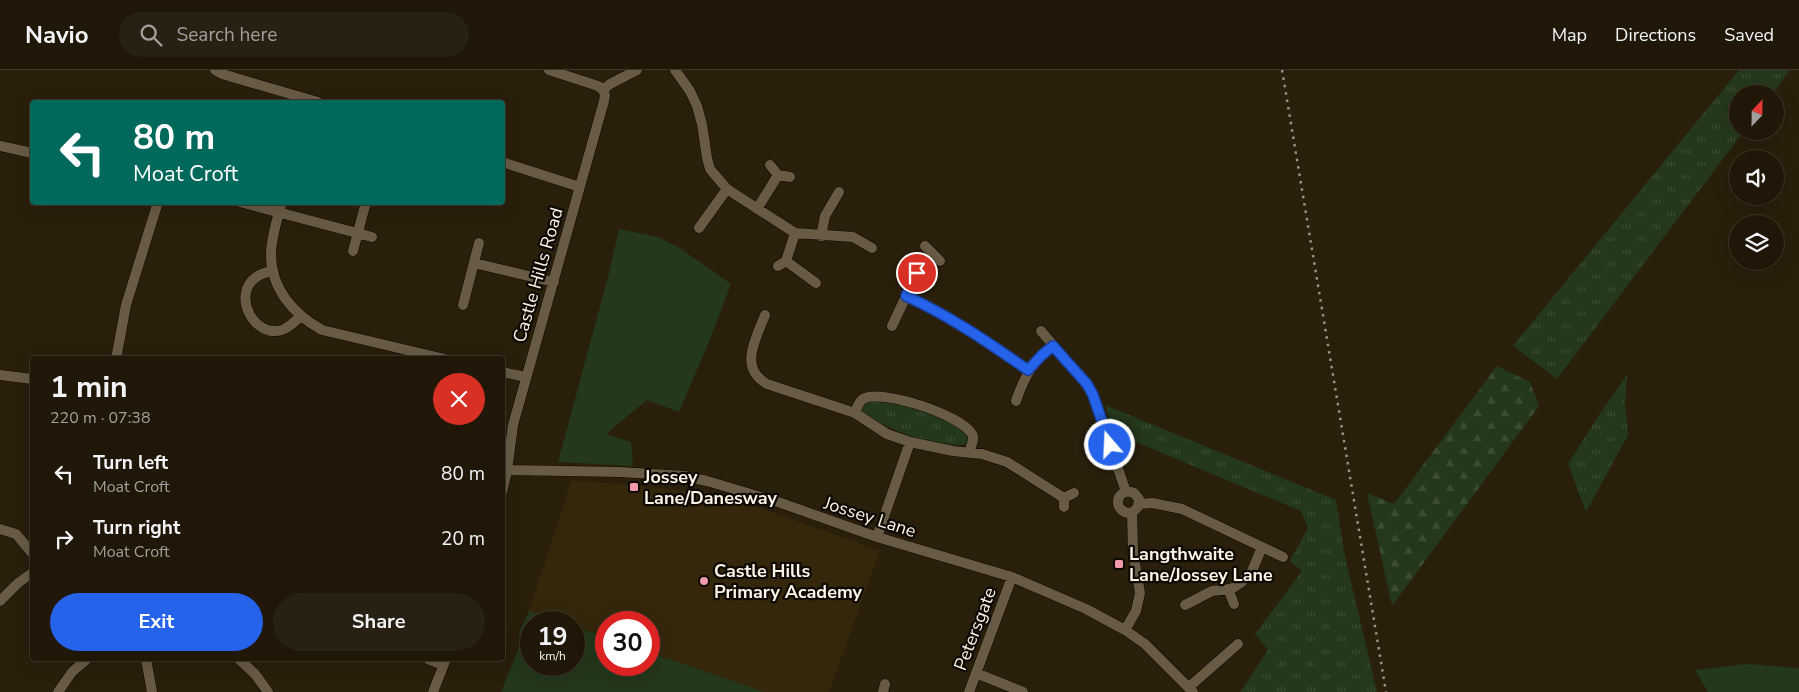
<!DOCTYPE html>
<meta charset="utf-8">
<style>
:root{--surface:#201708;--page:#282012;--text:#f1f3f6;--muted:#a29f9c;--line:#3d3629;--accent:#2563eb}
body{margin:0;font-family:"Nunito Sans",sans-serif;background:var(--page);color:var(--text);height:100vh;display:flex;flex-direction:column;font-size:19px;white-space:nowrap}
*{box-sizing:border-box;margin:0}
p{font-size:16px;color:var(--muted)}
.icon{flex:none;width:28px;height:28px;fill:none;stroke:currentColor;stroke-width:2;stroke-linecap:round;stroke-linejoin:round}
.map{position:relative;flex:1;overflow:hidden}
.panel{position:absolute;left:30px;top:286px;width:475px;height:305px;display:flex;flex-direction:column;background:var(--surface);border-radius:5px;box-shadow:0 5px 20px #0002,0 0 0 1px var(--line)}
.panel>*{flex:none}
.hud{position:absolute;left:30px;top:30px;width:475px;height:105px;border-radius:5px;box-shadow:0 5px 20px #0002,0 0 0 1px var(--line);background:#00695c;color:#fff;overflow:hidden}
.needle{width:32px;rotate:22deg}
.buttons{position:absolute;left:1729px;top:15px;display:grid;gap:10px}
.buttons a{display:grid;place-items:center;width:55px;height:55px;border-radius:50%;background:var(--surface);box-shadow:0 5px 20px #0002,0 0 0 1px var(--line);font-size:25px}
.speed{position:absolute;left:520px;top:541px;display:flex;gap:10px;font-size:25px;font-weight:700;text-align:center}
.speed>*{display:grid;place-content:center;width:65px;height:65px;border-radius:50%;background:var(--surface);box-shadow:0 5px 20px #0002,0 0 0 1px var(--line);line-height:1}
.speed small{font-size:12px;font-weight:400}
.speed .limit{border:8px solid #d22;background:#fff;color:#111}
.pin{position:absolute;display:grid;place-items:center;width:42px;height:42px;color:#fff;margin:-21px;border:2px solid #fff;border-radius:50%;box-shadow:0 1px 5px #0007}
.me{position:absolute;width:55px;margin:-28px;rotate:341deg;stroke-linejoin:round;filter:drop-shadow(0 0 4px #0008)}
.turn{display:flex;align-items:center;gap:18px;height:105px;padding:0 20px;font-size:22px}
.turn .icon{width:65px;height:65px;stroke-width:2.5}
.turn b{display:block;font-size:35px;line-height:42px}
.round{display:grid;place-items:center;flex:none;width:52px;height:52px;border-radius:26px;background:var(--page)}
.summary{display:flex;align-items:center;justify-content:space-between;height:85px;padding:0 20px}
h1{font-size:30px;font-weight:700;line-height:38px}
.primary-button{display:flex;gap:10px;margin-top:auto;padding:10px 20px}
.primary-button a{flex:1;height:58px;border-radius:30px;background:var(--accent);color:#fff;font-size:20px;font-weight:700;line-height:58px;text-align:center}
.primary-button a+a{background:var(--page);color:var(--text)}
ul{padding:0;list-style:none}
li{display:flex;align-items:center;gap:15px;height:65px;padding:0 20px}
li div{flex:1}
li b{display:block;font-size:19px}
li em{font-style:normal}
header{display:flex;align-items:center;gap:30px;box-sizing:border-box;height:70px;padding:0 25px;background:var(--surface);border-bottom:1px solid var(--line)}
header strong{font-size:24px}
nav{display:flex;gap:28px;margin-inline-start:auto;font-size:18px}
.search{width:350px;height:45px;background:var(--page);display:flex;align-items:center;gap:12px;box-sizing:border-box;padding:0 18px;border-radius:28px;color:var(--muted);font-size:19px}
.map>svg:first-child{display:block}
.built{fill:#35270c}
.grass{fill:url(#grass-tufts)}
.forest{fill:url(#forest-firs)}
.park{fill:#24381b}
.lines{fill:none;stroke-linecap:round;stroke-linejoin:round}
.minor-casing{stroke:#120800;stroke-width:11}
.minor{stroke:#685b46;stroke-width:10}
.rail{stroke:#9b9383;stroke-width:2.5;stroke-dasharray:2.5 5;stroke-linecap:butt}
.route-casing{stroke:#184099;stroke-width:12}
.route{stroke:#2563eb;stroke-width:9}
.poi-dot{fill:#f29aac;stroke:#0e0903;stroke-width:2}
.labels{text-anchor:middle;stroke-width:4.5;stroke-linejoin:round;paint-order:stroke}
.street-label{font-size:18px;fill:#fbf4e8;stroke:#0e0903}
.poi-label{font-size:18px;font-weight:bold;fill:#fbf4e8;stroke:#0e0903;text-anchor:start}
</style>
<header>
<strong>Navio</strong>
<div class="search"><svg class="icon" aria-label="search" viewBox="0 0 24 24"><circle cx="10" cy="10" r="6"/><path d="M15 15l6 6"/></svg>Search here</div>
<nav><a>Map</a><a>Directions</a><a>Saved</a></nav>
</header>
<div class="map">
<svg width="1799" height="622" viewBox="0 0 1799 622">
<defs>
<pattern id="grass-tufts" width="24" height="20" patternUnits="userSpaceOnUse" patternTransform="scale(1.25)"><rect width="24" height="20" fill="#24381b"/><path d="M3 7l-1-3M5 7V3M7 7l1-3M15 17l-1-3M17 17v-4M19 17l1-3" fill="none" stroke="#3a4c31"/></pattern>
<pattern id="forest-firs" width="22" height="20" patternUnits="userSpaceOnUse" patternTransform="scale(1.25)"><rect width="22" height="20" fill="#24381b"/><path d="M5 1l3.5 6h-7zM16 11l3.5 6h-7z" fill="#3a4c31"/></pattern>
</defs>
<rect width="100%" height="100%" fill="#2a1f0b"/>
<path class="built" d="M572,410L721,424L880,481L829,622H765L649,582V552H606V567L574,556V552H563L529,541Z"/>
<path class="grass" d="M1739,0H1790L1772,24H1738V61H1744L1557,309L1513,276Z
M1627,305L1625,335L1628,365L1586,442L1568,394L1601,342Z
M864,331L895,332L938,345L967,363L969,367L967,372L963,375C924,375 896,362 863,343L861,337Z
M1105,335L1336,430L1344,482L1377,622H1240L1268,580L1255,564L1302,501L1290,491L1308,458L1301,441L1114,363Z"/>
<path class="forest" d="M1497,296L1530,312L1539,336L1392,536L1367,423L1394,434Z"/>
<path class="park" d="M619,159L658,167L681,179L731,214L711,267L679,342L647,330L606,364L631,372L633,396L558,392L609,203Z
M529,541L563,552H531V595H574V556L606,567V595H649V582L765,622H501L523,567L518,565Z
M1746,594L1799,598V622H1708L1695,600Z"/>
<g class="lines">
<defs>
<path id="minor" d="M215,0L222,4L318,32
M549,0L598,16L603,20
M675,0L690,21L697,36L702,54L707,88L710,99L727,119L795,163L853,167L872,178
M603,20L610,14L637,0
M0,76L32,83
M502,92L580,117
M770,95L778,105L790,107
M240,132L372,167
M282,132C277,149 272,165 271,182C270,218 293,244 322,260L445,289
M757,139L778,105
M699,158L727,119
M821,166L825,146L839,122
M925,176L940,191
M353,181L366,132
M786,191L795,163
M474,193L554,212
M778,196L786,191L816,213
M273,201C267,202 260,204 255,208C232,226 254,268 282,260C289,258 295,251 301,246
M906,226C950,246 989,273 1028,300
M463,235L479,173
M765,245C756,269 738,297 767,314L855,343L887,364L910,372L953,381L982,384L1007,392L1064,428
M892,256L917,203L933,184
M1041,261L1087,314L1093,325L1126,422
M116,289L126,235L158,132
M502,302L526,307
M0,305L32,309
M1016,331C1025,305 1032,293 1053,276
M855,343C857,338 859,330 865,328C885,320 961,345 972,364C975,369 971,376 969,382
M502,400L620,402L684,406L707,411L778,432L877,467L1012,507L1086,539L1125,560L1145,574L1193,622
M502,422L507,401L513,355L604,31L605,25L603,20
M1139,434L1152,433L1182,439L1283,487
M1064,437V428L1074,423
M0,459L16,464L32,483
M877,467L910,372
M1228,519L1234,534
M0,531L18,513L32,503
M1185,535L1212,521L1231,519L1242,512L1252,501L1262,477
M1125,560L1136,541L1140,523L1133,482L1132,443L1138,437L1139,429L1134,423C1115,416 1111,444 1132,443
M146,589L152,622
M239,589L255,604L268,622
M428,589L443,595
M976,603L1023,622
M1189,617L1238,574
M58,622L72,602L87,589
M433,622L446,589
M883,622L885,614
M969,622L1012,507"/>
</defs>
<use href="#minor" class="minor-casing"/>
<use href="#minor" class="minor"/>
<path class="rail" d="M1282,0L1386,622"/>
</g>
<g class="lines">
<defs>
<path id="route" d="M917,203L906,226C950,246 989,273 1028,300L1042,285L1053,276L1087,314L1093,325L1110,375"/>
</defs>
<use href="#route" class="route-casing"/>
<use href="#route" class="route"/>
</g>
<g class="poi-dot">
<rect x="629" y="412" width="10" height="10" rx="2.5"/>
<rect x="1114" y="489" width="10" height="10" rx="2.5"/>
<circle cx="704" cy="511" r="5"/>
</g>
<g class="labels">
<g class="street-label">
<text transform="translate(538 205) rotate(-74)" y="6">Castle Hills Road</text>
<text transform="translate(870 447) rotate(18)" y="6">Jossey Lane</text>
<text transform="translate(975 559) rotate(-69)" y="6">Petersgate</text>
</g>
<g class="poi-label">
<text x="644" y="413">Jossey<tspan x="644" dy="21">Lane/Danesway</tspan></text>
<text x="1129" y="490">Langthwaite<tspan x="1129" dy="21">Lane/Jossey Lane</tspan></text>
<text x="714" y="507">Castle Hills<tspan x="714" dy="21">Primary Academy</tspan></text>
</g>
</g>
</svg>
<div class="buttons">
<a><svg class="needle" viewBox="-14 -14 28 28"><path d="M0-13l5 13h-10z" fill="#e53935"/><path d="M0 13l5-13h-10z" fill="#a29f9c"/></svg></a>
<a><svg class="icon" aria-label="sound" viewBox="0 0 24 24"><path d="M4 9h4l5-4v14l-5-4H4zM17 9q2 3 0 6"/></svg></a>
<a><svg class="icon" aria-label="layers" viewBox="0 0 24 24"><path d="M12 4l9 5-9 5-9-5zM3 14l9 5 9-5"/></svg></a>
</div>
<div class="speed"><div>19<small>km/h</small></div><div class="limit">30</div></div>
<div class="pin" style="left:917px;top:203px;background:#d93025"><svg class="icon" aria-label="arrive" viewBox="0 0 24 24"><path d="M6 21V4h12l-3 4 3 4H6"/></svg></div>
<svg class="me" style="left:1110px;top:375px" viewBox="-20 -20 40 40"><circle r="17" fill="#2563eb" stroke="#fff" stroke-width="3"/><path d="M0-11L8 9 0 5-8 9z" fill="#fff"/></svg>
<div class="hud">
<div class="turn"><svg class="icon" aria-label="left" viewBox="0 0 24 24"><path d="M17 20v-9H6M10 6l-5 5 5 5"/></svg><div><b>80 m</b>Moat Croft</div></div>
</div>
<section class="panel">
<div class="summary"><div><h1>1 min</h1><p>220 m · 07:38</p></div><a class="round" style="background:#d93025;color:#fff"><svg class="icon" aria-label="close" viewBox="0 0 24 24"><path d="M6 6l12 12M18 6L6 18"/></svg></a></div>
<ul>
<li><svg class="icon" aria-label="left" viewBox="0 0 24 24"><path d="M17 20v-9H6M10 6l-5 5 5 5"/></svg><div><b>Turn left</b><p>Moat Croft</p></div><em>80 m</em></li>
<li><svg class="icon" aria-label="right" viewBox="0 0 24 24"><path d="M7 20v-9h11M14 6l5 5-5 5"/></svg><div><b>Turn right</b><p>Moat Croft</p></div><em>20 m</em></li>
</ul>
<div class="primary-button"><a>Exit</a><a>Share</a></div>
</section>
</div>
